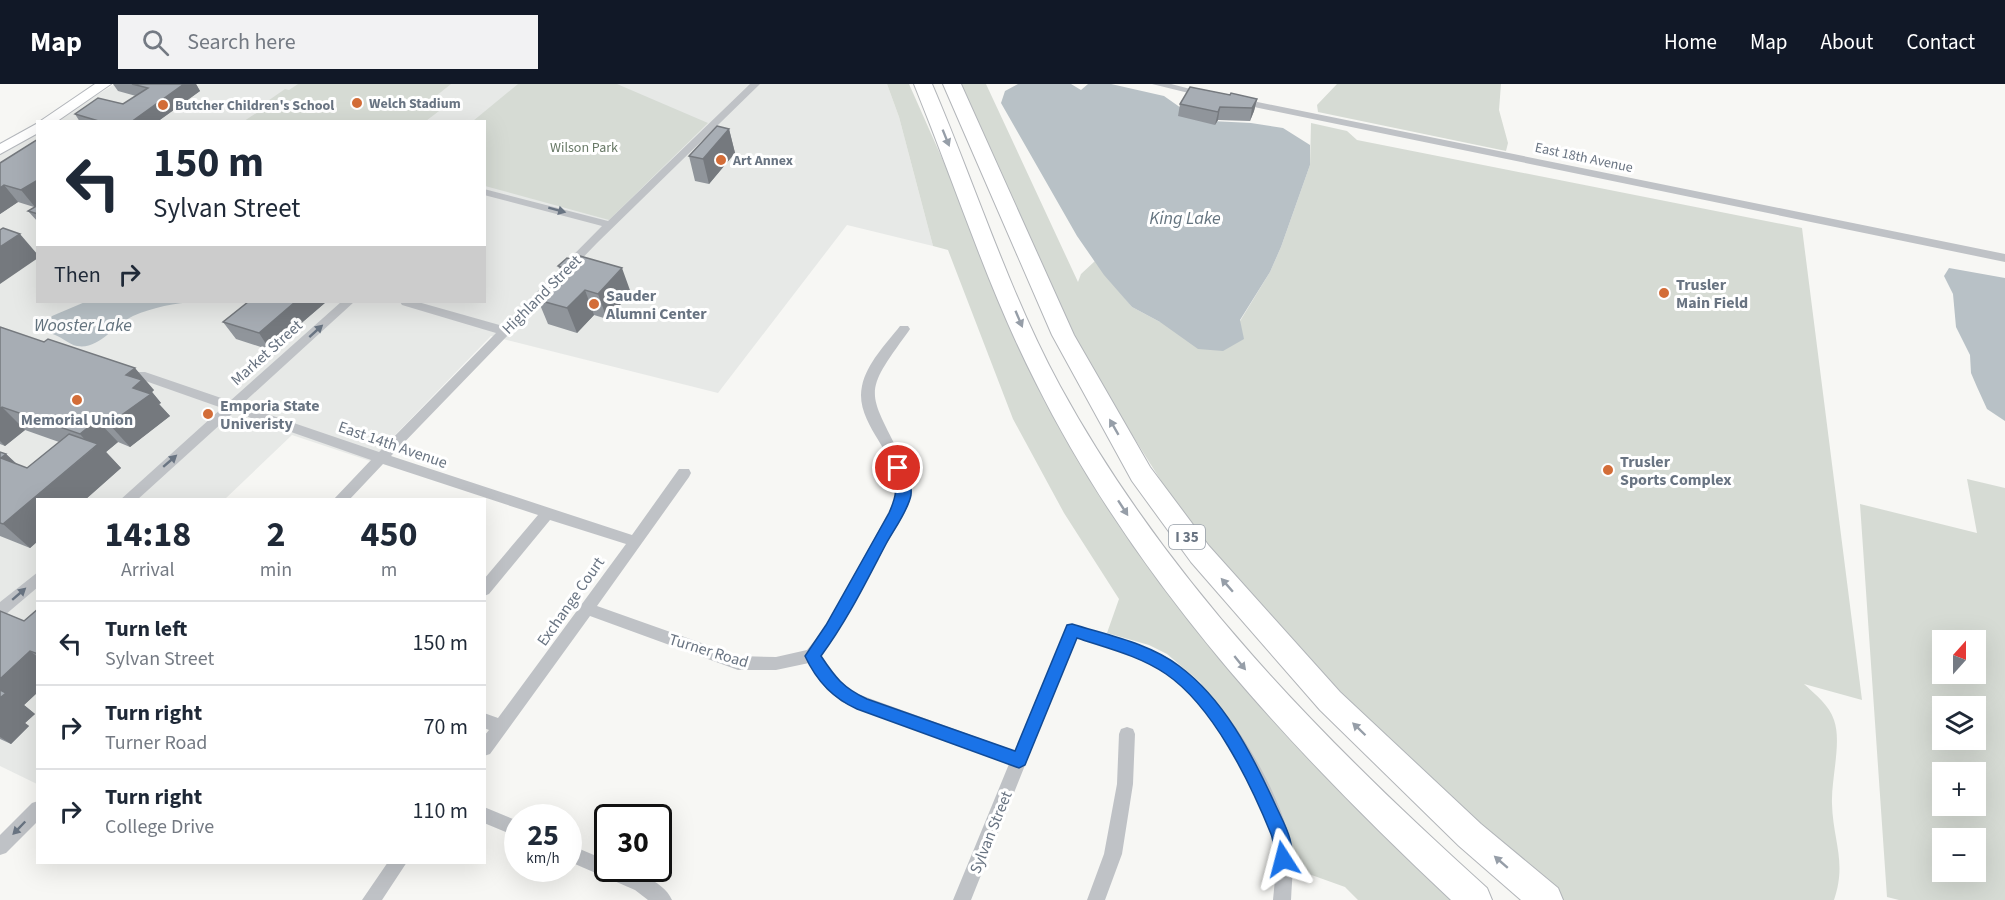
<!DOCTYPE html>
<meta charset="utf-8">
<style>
:root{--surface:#fff;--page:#f2f2f3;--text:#1f2937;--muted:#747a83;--line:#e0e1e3;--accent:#111827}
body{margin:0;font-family:"Source Sans 3",sans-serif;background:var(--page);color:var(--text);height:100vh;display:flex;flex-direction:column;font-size:22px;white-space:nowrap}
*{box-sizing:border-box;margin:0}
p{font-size:20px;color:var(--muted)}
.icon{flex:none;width:33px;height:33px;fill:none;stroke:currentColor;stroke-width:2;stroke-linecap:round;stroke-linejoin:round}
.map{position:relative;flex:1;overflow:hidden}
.side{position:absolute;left:36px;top:414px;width:450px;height:366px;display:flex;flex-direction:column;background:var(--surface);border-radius:0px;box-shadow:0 6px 24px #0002}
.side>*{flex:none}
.top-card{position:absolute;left:36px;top:36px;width:450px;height:183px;border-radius:0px;box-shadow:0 6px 24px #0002;background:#fff;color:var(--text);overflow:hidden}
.needle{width:39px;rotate:21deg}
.controls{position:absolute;left:1932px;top:546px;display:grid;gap:12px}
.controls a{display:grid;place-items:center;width:54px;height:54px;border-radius:0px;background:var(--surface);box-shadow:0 6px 24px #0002;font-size:30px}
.speed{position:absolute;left:504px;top:720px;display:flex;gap:12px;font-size:30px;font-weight:700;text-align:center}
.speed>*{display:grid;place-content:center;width:78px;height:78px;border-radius:50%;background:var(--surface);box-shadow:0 6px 24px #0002;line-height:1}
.speed small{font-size:15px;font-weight:400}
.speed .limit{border:3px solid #111;border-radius:9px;background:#fff;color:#111}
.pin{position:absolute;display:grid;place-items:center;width:51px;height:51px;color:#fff;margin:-26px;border:3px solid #fff;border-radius:50%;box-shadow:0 2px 6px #0007}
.me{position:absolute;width:66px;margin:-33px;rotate:351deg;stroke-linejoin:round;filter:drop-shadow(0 0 4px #0008)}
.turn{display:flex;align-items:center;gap:21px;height:126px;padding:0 18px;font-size:27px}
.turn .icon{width:78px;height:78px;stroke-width:2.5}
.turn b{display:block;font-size:42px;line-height:51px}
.then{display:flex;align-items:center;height:57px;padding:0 18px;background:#0003;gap:12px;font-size:22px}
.eta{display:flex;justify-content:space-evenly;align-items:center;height:102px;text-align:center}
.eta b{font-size:36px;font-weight:700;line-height:42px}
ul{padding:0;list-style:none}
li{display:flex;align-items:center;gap:18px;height:84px;padding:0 18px;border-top:2px solid var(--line)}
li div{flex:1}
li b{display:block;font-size:22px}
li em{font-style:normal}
header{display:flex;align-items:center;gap:36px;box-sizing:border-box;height:84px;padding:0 30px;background:var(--accent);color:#fff}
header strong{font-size:28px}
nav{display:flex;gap:33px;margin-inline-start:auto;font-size:21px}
.search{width:420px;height:54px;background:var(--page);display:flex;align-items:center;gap:15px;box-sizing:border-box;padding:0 21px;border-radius:0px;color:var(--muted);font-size:22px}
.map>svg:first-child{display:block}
.built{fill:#e7e9e7}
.green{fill:#d6dbd4;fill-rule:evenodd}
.water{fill:#b8c1c6}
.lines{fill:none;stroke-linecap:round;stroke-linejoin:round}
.secondary-casing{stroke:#b4b7bc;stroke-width:2}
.highway-casing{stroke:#b2b5b9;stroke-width:2}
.street{fill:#bfc2c6;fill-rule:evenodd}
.secondary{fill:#fff;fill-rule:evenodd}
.highway{fill:#fff;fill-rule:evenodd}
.wall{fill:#90959b}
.shaded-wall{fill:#75797e}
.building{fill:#a7adb4;stroke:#75797e;stroke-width:1.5}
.oneway{fill:#969ea8}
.oneway2{fill:#697482}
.route{fill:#1a73e8;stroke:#114b97;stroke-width:1.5}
.poi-dot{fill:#d36d38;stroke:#fff;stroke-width:2}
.labels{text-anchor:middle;stroke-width:6;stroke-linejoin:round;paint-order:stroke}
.far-poi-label{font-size:14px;font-weight:bold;fill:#697482;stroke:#fff;text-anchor:start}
.far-park-label{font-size:14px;fill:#697a67;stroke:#fff}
.far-street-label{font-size:14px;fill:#697482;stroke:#fff}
.shield{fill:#fff;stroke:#969ea8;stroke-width:1.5}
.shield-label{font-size:15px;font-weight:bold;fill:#697482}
.poi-label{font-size:16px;font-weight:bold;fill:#697482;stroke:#fff;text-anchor:start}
.street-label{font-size:16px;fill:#697482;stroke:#fff}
.water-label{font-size:18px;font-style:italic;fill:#64747f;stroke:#fff}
</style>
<header>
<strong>Map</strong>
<div class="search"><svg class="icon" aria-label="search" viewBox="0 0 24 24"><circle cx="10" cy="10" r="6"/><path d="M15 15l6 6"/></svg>Search here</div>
<nav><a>Home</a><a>Map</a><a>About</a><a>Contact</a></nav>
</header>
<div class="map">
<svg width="2005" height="816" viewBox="0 0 2005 816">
<rect width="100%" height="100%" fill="#f7f7f4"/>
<path class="built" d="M115,0H887L899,33L933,162L847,141L718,309L491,252L370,377L292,351L225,415L38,416L37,700L0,682V71L37,48L38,218H484V38L54,37Z"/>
<path class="green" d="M298,0H451L436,12L452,17L426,37H244L266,23L262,21L285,5L289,6Z
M518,0H617L708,39L609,136L485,102L484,38L473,37Z
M887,0H909L965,126L1033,292L1094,403L1168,509L1238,595L1455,816H1358L1345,803L1292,784L1245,663L1200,598L1167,570L1149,561L1107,549L1119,515L1064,429L1013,335L948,166L933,162L899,33Z
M959,0H986L1078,198L1081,190L1095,177L1132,223L1160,238L1240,237L1270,188L1281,163L1310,81L1311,39L1347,47L1357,56L1802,144L1862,616L1804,600C1816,611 1829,621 1834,636C1842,658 1831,695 1832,720C1833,757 1847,778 1834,816H1562L1392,665L1263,531L1180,427L1082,271Z
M1337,0H1501L1499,26L1508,59L1506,67L1318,28L1317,21Z
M1967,395L2005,404V816H1899L1887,813L1860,420L1977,449ZM1942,556H1976V590H1942ZM1942,622H1976V656H1942ZM1942,688H1976V722H1942ZM1976,754V788H1942V754Z"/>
<path class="water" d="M1018,0H1071L1081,6L1088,0H1111L1164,12L1191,31L1212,37L1251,39L1283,44L1310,61V81L1281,163L1270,188L1240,236L1244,255L1223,267L1198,265L1160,238L1132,223L1104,191L1077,152L1001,19L1005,7Z
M1949,184L2005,194V337L1987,325L1977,303L1971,289L1970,271L1956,243L1953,210L1944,192Z
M85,218H197C174,219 154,223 133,232C114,241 99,266 77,262C69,261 61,251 48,249L44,243L52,232Z"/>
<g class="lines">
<defs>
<path id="secondary" d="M95,0H111L56,38H39Z
M38,39V49L0,70V60Z"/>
<path id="highway" d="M914,0H932C975,100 1008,206 1060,302C1167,498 1323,656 1487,804L1492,816H1451C1289,664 1136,499 1036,299C987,203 955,100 914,0Z
M943,0H961L1074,251L1150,383L1209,462L1340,608L1481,740L1558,804L1563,816H1521L1459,762L1320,626L1191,478L1132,397L1052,251Z"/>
</defs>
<use href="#secondary" class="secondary-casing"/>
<use href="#highway" class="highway-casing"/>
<path class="street" d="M750,0H760L597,159L391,372L632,451L679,385H689L691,389L689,393L597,522L738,572L776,573L807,566L827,541L895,416C908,375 853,343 862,302C867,279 886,260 900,242H908L910,245L908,248C862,311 868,306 901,373C906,384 911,396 911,408C910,426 894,446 886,461C865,499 846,537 821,571L837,596L852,608L1015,667L1067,542L1072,540C1106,551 1144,559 1175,578C1222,609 1275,698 1289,752C1295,773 1292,795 1291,816H1273C1275,795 1278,773 1273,752C1258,698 1212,621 1166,589C1140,571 1106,563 1076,554L971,816H953L1009,680L842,618L827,606L809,579L776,586H738L590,532L490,670L484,672V652L489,646L484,644V629L498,634L626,460L550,436L489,510L484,512V495L538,431L383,380L349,416H333L371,376L234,328L137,416H120L222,324L137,294L135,291L137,288H145L230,317L341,218H354L241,321L379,368L496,249L402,221L400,218H418L503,242L602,142L484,111V105L608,137Z
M1152,0H1171L1210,10L1205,13Z
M1238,14L2005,170V178L1235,19V15Z
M38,488V503L5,531L0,533V518Z
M1127,643L1133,645L1135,650L1133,700L1122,770L1105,816H1087L1104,770L1117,700L1119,650L1121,645Z
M38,717V737L6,769L0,771V751L32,719Z
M484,723L518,737V753L484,739Z
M568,760L608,777V784C628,784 663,795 672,816H648L635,806L568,777Z
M388,778H407L382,816H362Z"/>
<use href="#secondary" class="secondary"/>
<use href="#highway" class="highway"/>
</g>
<path class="wall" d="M113,0H196L200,7L157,38H80L75,30L123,20L136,12L118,7Z
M1230,11L1257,15L1254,27L1250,37L1218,36L1215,41L1178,32L1180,20Z
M729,45L735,69L709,100L695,97L689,72Z
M38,55V138L28,127L34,123L18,118L0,130V79Z
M567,174L631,209L607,235L594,231L577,249L548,240L538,216L562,191L558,182Z
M248,218H326L270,266L236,255L223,238Z
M0,243L154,306L152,308L161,319L159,320L170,332L130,363L118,358L106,368L121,384L30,464L0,452V368L6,370L17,380L27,384L59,358L25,346L5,362L0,360Z
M38,525V608L24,621L35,630L25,639L29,642L11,660L0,655V527L24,537Z"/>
<path class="shaded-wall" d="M184,0H196L200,7L157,38H131Z
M1257,15L1254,27L1250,37L1252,24Z
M1220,23L1218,36L1215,41L1218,28Z
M729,45L735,69L709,100L703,75Z
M38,96V122L35,123L21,106Z
M4,101L18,118L0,130V104Z
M20,150L38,171V174L0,200V163Z
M622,184L631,209L607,235L598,210Z
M585,206L594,231L577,249L567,224Z
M295,218H326L270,266L259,249Z
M135,284L154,306L152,308L161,319L159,320L170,332L130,363L109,340L133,304L126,291Z
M2,323L25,346L5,362L0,357V325Z
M97,336L118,358L106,368L121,384L85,416H38V457L30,464L3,440L93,365L80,350Z
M6,370L31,394L1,374Z
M30,567L38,573V608L24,621L35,630L25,639L29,642L11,660L0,653V595Z"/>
<path class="building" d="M132,0H184L131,38H102L75,30L98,14L123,20L148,4Z
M1190,3L1230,11L1231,9L1257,15L1252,24L1220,23L1218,28L1180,20Z
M717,42L729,45L703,75L689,72Z
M38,55V96L21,106L4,101L0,104V79Z
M38,121V130L28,127Z
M3,144L20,150L0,163V146Z
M580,172L622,184L598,210L585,206L567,224L538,216L568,185L558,182L567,174L576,176Z
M248,218H295L259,249L223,238Z
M0,243L44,258L48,255L135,284L126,291L142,296L133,304L151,310L109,340L97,336L80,350L2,323L0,325Z
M69,350L98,360L3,440L0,439V368L6,370L1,374L27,384Z
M38,525V570L30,567L0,595V527L24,537Z
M0,606L6,609L0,614Z"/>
<defs><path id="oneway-solid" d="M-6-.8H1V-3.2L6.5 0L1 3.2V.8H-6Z" transform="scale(1.5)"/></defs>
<g class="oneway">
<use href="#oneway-solid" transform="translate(946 54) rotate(68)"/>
<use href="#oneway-solid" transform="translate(1019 235) rotate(67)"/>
<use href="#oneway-solid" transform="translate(1114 343) rotate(-120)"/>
<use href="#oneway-solid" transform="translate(1123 424) rotate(57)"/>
<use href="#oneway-solid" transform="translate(1227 501) rotate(-131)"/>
<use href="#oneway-solid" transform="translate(1240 579) rotate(51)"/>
<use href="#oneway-solid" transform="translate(1359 645) rotate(-136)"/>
<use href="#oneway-solid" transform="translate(1501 778) rotate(-139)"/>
</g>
<g class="oneway2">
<use href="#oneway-solid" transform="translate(557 126) rotate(15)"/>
<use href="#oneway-solid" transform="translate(316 247) rotate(-42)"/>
<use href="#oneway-solid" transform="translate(170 377) rotate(-41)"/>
<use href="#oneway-solid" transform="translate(19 510) rotate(-41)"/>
<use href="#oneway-solid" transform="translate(19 744) rotate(134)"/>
</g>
<path class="route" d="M898,378C908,381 912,401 911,411C908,427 894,445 886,460C866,498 847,537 821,572C835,593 843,604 867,615L1015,667L1067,541L1072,540C1107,551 1149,559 1179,582C1224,615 1252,670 1275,720C1283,738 1298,761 1289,781L1283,784L1277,781C1273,771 1275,760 1271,750C1250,698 1213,622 1166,590C1140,572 1107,564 1077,554L1027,676L1025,681L1019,684L857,625C832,614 816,596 805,572L826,541L889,429C897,411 898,402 891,384Z"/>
<g class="poi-dot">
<circle cx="357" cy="19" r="6"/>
<circle cx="163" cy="21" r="6"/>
<circle cx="721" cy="76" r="6"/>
<circle cx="1664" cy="209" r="6"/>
<circle cx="594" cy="220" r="6"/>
<circle cx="77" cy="316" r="6"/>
<circle cx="208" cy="330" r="6"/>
<circle cx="1608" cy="386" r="6"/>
</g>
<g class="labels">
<g class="far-poi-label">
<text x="369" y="24">Welch Stadium</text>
<text x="175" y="26">Butcher Children's School</text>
<text x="733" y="81">Art Annex</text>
</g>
<g class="far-park-label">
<text x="584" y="68">Wilson Park</text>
</g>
<g class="far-street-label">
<text transform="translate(1584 73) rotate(12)" y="5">East 18th Avenue</text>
</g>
<rect class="shield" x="1169" y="441" width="36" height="24" rx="4.5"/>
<g class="shield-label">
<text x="1187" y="458">I 35</text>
</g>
<g class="poi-label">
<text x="1676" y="206">Trusler<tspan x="1676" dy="18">Main Field</tspan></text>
<text x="606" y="217">Sauder<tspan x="606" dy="18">Alumni Center</tspan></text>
<text x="220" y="327">Emporia State<tspan x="220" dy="18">Univeristy</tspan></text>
<text x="77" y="341" text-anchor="middle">Memorial Union</text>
<text x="1620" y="383">Trusler<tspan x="1620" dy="18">Sports Complex</tspan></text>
</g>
<g class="street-label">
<text transform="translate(541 210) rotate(-45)" y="6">Highland Street</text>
<text transform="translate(266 268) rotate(-42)" y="6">Market Street</text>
<text transform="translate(393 360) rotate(19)" y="6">East 14th Avenue</text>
<text transform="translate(570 517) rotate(-55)" y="6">Exchange Court</text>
<text transform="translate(709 566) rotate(17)" y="6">Turner Road</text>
<text transform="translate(990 748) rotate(-68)" y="6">Sylvan Street</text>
</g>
<g class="water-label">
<text x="1185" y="140">King Lake</text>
<text x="83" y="247">Wooster Lake</text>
</g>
</g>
</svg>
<div class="controls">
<a><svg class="needle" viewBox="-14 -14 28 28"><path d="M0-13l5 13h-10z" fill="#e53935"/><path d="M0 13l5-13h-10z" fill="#747a83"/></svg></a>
<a><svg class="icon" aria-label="layers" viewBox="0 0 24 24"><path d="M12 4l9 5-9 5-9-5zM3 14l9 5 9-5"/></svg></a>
<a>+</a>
<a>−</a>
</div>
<div class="speed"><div>25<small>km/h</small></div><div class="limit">30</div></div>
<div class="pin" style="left:898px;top:384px;background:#d93025"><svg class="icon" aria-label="arrive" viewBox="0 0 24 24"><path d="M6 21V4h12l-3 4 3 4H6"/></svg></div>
<svg class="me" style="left:1283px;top:775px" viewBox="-20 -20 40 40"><path d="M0-17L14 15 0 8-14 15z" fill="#1a73e8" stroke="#fff" stroke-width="4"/></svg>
<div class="top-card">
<div class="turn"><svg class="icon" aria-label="left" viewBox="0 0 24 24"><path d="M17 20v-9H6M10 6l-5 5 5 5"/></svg><div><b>150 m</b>Sylvan Street</div></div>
<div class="then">Then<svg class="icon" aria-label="right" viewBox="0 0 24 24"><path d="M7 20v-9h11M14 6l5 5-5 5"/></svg></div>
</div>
<section class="side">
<div class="eta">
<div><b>14:18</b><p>Arrival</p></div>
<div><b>2</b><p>min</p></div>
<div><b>450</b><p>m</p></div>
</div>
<ul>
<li><svg class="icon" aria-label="left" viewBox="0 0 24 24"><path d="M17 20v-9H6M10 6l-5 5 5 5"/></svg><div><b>Turn left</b><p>Sylvan Street</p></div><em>150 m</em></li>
<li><svg class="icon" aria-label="right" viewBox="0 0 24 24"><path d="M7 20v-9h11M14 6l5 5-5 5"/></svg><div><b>Turn right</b><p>Turner Road</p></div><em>70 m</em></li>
<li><svg class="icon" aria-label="right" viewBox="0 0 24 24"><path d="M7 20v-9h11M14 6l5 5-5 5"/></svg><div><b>Turn right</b><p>College Drive</p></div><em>110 m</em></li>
</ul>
</section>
</div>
